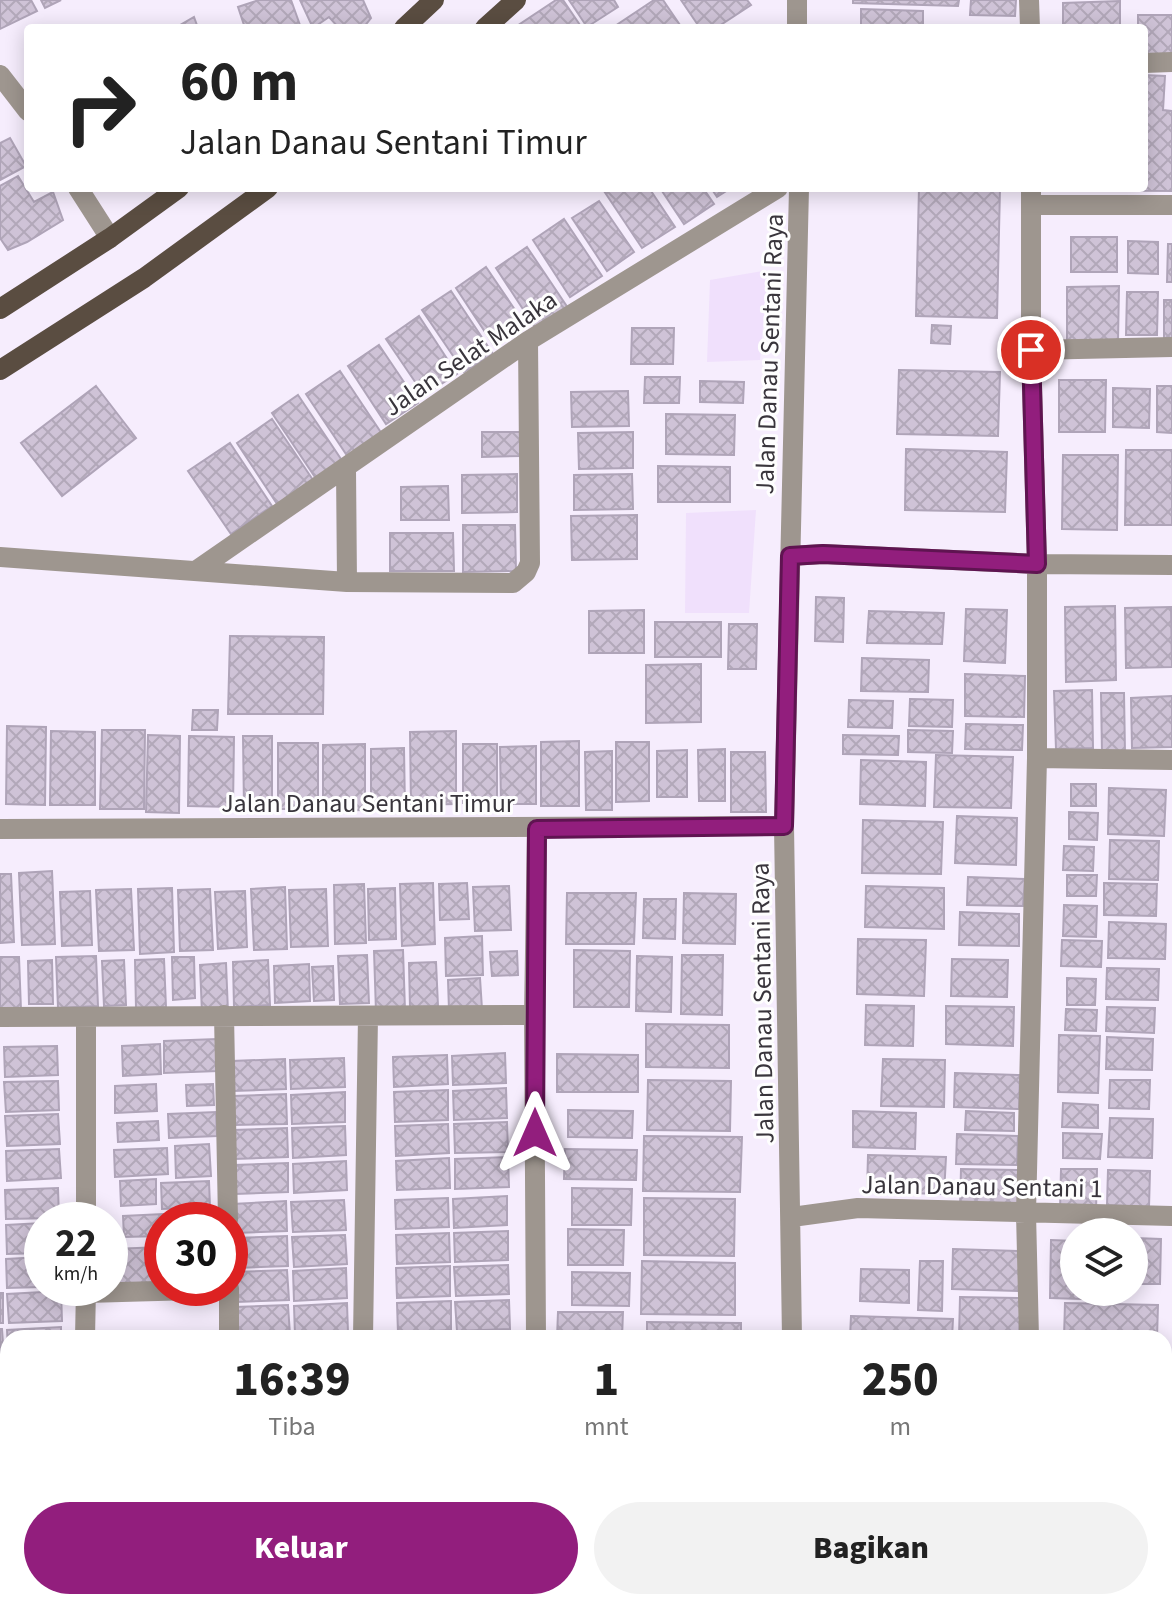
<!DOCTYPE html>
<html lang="id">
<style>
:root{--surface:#fff;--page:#f2f2f2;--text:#222;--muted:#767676;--accent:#921e7d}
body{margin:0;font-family:"Source Sans 3",sans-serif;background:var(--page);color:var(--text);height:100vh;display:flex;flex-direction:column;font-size:30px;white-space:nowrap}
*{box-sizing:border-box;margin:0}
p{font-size:26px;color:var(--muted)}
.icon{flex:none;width:44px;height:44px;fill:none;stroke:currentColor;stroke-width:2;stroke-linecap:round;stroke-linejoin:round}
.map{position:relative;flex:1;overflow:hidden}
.sheet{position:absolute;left:0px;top:1330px;width:1172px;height:280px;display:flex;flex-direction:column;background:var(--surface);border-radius:24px 24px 0 0;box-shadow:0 4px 20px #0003}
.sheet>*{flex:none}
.guide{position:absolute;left:24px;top:24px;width:1124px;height:168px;border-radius:8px;box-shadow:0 4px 20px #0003;background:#fff;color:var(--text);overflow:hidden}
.controls{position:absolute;left:1060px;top:1218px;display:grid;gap:16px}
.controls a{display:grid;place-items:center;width:88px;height:88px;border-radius:50%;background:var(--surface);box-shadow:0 4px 20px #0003;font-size:40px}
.speed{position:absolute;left:24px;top:1202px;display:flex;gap:16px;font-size:40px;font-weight:700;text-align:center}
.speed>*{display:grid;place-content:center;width:104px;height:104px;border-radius:50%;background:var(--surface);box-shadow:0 4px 20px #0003;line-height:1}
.speed small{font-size:20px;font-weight:400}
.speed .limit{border:12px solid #d22;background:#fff;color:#111}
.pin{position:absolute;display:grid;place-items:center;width:68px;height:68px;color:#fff;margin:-34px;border:4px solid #fff;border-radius:50%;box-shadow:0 2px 8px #0007}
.me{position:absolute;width:88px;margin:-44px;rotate:0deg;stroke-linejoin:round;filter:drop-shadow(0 0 6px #0008)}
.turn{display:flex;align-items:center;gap:28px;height:168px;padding:0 24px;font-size:36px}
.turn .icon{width:104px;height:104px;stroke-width:2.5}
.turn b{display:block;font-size:56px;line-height:68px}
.eta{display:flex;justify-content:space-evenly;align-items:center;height:136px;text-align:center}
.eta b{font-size:48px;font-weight:800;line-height:56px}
.primary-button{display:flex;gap:16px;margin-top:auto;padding:16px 24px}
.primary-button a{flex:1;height:92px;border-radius:48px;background:var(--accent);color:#fff;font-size:32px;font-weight:800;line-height:92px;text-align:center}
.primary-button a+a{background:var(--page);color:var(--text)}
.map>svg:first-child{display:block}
.built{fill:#f0e0fc}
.building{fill:url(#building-cross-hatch);stroke:#afa4b8;stroke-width:2}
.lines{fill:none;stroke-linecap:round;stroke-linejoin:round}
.minor{stroke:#9e968f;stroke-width:20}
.major{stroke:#5a4d41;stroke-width:20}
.route-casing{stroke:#5f1451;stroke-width:20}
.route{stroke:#921e7d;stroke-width:14}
.labels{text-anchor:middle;stroke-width:6;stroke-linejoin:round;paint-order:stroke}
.street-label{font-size:26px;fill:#39353c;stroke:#fefefe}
</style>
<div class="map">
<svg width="1172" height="1610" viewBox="0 0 1172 1610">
<defs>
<pattern id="building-cross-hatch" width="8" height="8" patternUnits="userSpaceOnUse" patternTransform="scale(2)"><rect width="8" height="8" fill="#cfc3d7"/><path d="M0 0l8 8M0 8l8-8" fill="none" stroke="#b2a8b9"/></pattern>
</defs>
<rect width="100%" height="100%" fill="#f6edfd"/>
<path class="built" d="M768,270L760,360L707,362L710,280Z
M756,510L749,613H685L686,513Z"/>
<path class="building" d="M0,0H31L37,11L0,29Z
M41,0H61L45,8Z
M259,0H291L301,28H245L238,7Z
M300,0H363L371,18L363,28H339L329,17L313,28Z
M556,0H563L582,28H519L517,26Z
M569,0H614L618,7L587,27Z
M654,0H663L682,28H612Z
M681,0H747L751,5L716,28H700Z
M853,0H959L958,6L853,3Z
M971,0H1016L1015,16L970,15Z
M1120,1V28H1063V3Z
M861,9L923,11V28H861Z
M1138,15H1172V57H1144V28H1138Z
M194,17L198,28H175Z
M963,25L1012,26V28H963Z
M1144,75L1165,76L1163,110L1172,111V191L1054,190L1144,188Z
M10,138L26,166L0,180V143Z
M18,176L34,202L53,192L63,220L27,242L8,250L0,238V186Z
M602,188H649L675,227L642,248Z
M660,188H703L714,204L684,224Z
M711,188H731L717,197Z
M919,188H1000L997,318L916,316Z
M599,201L634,252L607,271L572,218Z
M564,219L602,276L570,297L533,240Z
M1071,237H1117V272H1071Z
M1128,241L1158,242V274L1128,273Z
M1168,244H1172V282H1167Z
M527,247L568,308L536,329L496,268Z
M486,267L524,323L493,344L456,288Z
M1119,286L1118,341L1067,340V287Z
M451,291L493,354L464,372L422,310Z
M1127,292H1158L1157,335H1126Z
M1164,300H1172V338H1164Z
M419,316L457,374L424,395L386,339Z
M932,325L951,326L950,344L931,343Z
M632,328H674L673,364H631Z
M379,345L418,403L386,424L348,366Z
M899,370L1000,372L998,436L897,434Z
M340,371L382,434L348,457L306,394Z
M645,377H680L679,403H644Z
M1059,380H1106L1105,432H1059Z
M700,381L744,382L743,403L700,402Z
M96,386L136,438L62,496L21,443Z
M1157,386H1172V433L1157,432Z
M1113,388L1150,389L1149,428L1113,427Z
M628,391L629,426L572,427L571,392Z
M298,395L345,465L319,483L272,413Z
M666,414L735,415L734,455L666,454Z
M272,419L317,486L281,510L237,443Z
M482,432H520V456L482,457Z
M633,432V468L579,469L578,433Z
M230,443L272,506L231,534L188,471Z
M906,449L1007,452L1005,512L905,510Z
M1126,450H1172V525H1125Z
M1063,455H1118L1117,530L1062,529Z
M658,466L730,467V502H658Z
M517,474V512L462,513V475Z
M632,474L633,509L574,510V475Z
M448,486L449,520H401V487Z
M637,515V559L572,560L571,516Z
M463,525H515L516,571L463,572Z
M390,533H453L454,571H390Z
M816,597L844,598L843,642L815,641Z
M1115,606L1116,680L1066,682L1065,607Z
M1171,607L1172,667L1126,668L1125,608Z
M966,609L1007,610L1005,663L964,661Z
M644,610V653H589V611Z
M869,611L944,613L942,644L867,643Z
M655,622H721V657H655Z
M729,624H757L756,669H728Z
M230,636L324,637L323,714H228Z
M862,658L929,660L928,692L861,691Z
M701,664V722L646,723V665Z
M965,674L1025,676L1024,717L965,716Z
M1092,690L1093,748L1056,749L1054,691Z
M1101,693H1124L1125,753L1102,754Z
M1172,696V747L1132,748L1131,698Z
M910,699L953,700L952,727L909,726Z
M849,700L893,701L892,728L848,727Z
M193,710H218L217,730H192Z
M966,724L1023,725L1022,750L965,749Z
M7,726L46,727L45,805L6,804Z
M102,730H145L144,809H100Z
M908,730L953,731L952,753L908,752Z
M51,731L95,732V805H50Z
M456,731V804L411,805L410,732Z
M148,735L180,736L179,813L146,812Z
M843,735L899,736L898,755L843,754Z
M189,736L234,737L233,807L188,806Z
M243,736H272V808H244Z
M579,741V806H541V742Z
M616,742H649V801L616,802Z
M278,743H318V809H278Z
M365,744V810L323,811V745Z
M463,744H497V803H463Z
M536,746V804H501L500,747Z
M404,748L405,810H371V749Z
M725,749V801H699L698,750Z
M687,750V797H657V751Z
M612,751V810H586L585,752Z
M731,752H765L766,812H731Z
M936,755L1013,757L1011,808L934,807Z
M861,760L926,762L925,806L860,804Z
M1071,784H1096V806H1071Z
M1109,788L1166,790L1164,836L1108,834Z
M1069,812L1098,813L1097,840L1069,839Z
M957,816L1017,818L1016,865L955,863Z
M863,820L943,822L941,874L862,873Z
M1110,840L1159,841L1158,880L1109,879Z
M1064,846L1094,847L1093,871L1063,870Z
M52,871L55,944L22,945L19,873Z
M0,874H11L14,942L0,943Z
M1067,875H1097L1096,896H1067Z
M968,877L1025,879L1023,906L967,905Z
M433,883L435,944L402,946L400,884Z
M467,883L469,919L440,920L439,884Z
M1104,883L1157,884L1156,916L1104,915Z
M364,884L366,943L335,944L334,885Z
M509,886L511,930L475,931L473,887Z
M866,886L944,888V929L865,927Z
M285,887L287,949L254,950L251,889Z
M172,888L174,952L140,954L138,889Z
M395,888L396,939L369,940L368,889Z
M131,889L134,950L99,951L96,890Z
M210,889L213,950L180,951L178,890Z
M326,889L328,946L291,947L289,890Z
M90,891L92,945L62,946L60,892Z
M245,891L247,947L218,949L215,892Z
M567,893H636L634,944H566Z
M684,893L736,894L735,944L683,943Z
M644,899H676L675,939L643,938Z
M1064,905L1097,906L1096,937L1063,936Z
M960,912L1019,914V946L959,945Z
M1109,922L1166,924L1165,959L1108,958Z
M482,936L483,975L446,976L445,938Z
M858,939L926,940L924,996L857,994Z
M1062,940L1102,941L1101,967L1061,966Z
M403,950L405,1010L376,1012L374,951Z
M574,950L630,951L629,1007H574Z
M517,951L518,975L492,976L490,952Z
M367,955L369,1003L340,1004L338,956Z
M682,955H723L722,1015L681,1014Z
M96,956L98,1006L58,1008L56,957Z
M637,956L672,957L671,1012L636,1011Z
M0,957H19L21,1010L0,1011Z
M172,957H194L195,998L173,1000Z
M164,959L166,1007L136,1008L135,960Z
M952,959L1008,960L1007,997L951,996Z
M52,960L53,1004H29L28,961Z
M124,960L126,1005L104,1006L102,961Z
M268,960L270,1005L234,1007L233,962Z
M436,962L438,1006L410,1007L409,963Z
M226,963L228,1012L202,1013L200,965Z
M309,964L310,1001L275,1003L274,966Z
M333,966L334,1000L314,1001L312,967Z
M1107,968L1159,969L1158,1000L1106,999Z
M480,978L482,1009L449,1010L448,980Z
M1067,978L1096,979L1095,1005H1067Z
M866,1005L914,1006L913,1046L865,1045Z
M946,1006L1014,1007L1013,1046L946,1044Z
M1107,1007L1155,1008L1154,1033L1106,1031Z
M1066,1009L1097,1010L1096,1031L1065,1030Z
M646,1024L729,1025V1068L646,1067Z
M1059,1035L1100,1036L1098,1093L1058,1092Z
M1107,1037L1153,1039L1152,1070L1106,1069Z
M217,1039L218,1071L164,1073V1041Z
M160,1044L161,1074L123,1076L122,1046Z
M57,1046L58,1075L5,1077L4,1047Z
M505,1053L506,1083L453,1085L452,1056Z
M557,1054L638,1055V1092H557Z
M447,1055L448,1084L394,1087L393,1057Z
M344,1058L345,1087L291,1089L290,1060Z
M285,1059L286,1089L233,1091L232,1061Z
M883,1059L945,1060L944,1107L881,1106Z
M955,1073L1020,1075L1019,1109L954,1107Z
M648,1080L731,1081L730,1131L647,1130Z
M1110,1080H1150L1149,1109L1109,1108Z
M58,1081L59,1110L6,1112L4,1082Z
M156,1084L157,1111L115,1113V1086Z
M213,1084L214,1105L187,1106L186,1085Z
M506,1088L507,1118L454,1120L453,1091Z
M448,1090V1120L395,1122L394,1092Z
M345,1092V1122L292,1124L291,1095Z
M286,1094L287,1124L234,1125L233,1096Z
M1063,1103L1098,1105V1128L1062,1127Z
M568,1110L633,1111L632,1138L568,1137Z
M853,1111L916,1113L915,1149L853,1147Z
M966,1111L1014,1113V1131L965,1130Z
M216,1112L217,1136L169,1138L168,1114Z
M58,1114L60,1144L7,1146L5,1116Z
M1110,1118L1153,1119L1152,1158L1108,1157Z
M158,1121L159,1140L118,1142L117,1123Z
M507,1122L508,1152L455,1153L454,1124Z
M448,1124L449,1153L396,1156L395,1126Z
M345,1126L346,1155L293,1158L292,1128Z
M287,1128L288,1157L234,1159L233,1130Z
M1063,1133L1102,1134L1100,1159L1063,1158Z
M957,1134L1018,1136L1017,1165L956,1164Z
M644,1136L742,1137L740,1192L643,1191Z
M209,1144L211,1176L176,1178L175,1146Z
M167,1148L168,1174L115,1177L114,1150Z
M59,1149L61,1178L7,1181L6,1151Z
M565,1149L637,1150L636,1180L564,1179Z
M868,1155L946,1157L944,1194L867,1192Z
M508,1157L509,1187L455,1189V1159Z
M449,1158L450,1188L397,1190L396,1161Z
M346,1161L347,1190L294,1193L293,1164Z
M288,1163V1192L235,1194L234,1165Z
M961,1169L1026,1170L1024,1209L960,1208Z
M1061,1169H1097L1096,1211H1060Z
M1108,1170L1150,1171L1149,1207L1107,1205Z
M156,1179V1204L121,1206L120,1181Z
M209,1181L210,1207L162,1209L161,1183Z
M58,1188L59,1218L6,1219L5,1190Z
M572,1188L632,1189L631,1225H572Z
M507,1196V1225L454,1228L453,1199Z
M448,1198L449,1227L396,1229L395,1200Z
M644,1198L735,1199L734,1256L644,1255Z
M344,1200L346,1230L293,1232L291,1202Z
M286,1201L287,1231L234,1233L233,1204Z
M163,1214L162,1236L124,1237L123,1216Z
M213,1216V1220H170V1218Z
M42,1223V1253L7,1254L6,1225Z
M568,1229L624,1230L623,1265H568Z
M508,1231V1260L455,1262L454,1233Z
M449,1233L450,1262L397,1264L396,1235Z
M345,1235L347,1264L294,1267L292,1237Z
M287,1236L288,1266L235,1268L234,1238Z
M1134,1238L1161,1239L1160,1284H1134Z
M1051,1240L1074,1241V1292H1081V1299L1050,1298Z
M160,1247L162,1287L115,1289L114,1249Z
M953,1249L1020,1251L1019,1291L952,1289Z
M42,1257V1287L7,1288L6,1259Z
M642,1261L735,1263V1315L641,1314Z
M920,1261H943L942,1311L918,1310Z
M508,1265L509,1294L456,1296L454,1267Z
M450,1266V1296L397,1298L396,1268Z
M346,1268L347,1298L294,1301L293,1271Z
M861,1269L909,1270V1303L860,1301Z
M287,1270L289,1300L236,1302L234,1272Z
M572,1272L630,1273L629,1306L572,1305Z
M61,1291L62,1321L9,1323L7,1294Z
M0,1293H3V1323H0Z
M960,1297L1021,1298L1019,1338H959Z
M509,1300L510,1329L457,1331L455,1302Z
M451,1301V1330L398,1333L397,1303Z
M347,1303L348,1333L295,1335L294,1306Z
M1065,1303L1158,1305L1157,1338H1064Z
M288,1305L290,1335L237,1337L235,1307Z
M558,1312H623L622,1338H557Z
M851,1316L953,1319L952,1338H850Z
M647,1322L741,1323V1338H647Z
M61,1327V1338H8V1348L7,1330Z
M0,1329H2L4,1359H0Z
M509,1336V1338H456Z
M0,1364H3L4,1394H0Z
M0,1398H4L5,1427H0Z
M5,1432L6,1462L0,1463V1433Z
M0,1470H6L7,1499H0Z
M0,1505H7L8,1534H0Z
M8,1538V1568H0V1539Z
M8,1573L9,1603H0V1574Z
M114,1602H207V1610H114Z
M241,1602H294V1610H241Z
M296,1602H349L350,1610H297Z
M404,1602H457L458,1610H404Z
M462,1602H516V1609L463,1610Z
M565,1602H628L627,1610H565Z
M646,1602H731V1607L646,1606Z
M860,1602H935V1606L860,1604Z
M957,1602H1018V1610L957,1608Z
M1061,1602H1094L1093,1610H1060Z
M1104,1602H1155V1610H1104Z"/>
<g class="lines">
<path class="minor" d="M797,0V28
M1029,0L1030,28
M1144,63L1172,62
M0,75L28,111
M78,188L110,238
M1031,205H1172
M1031,350L1172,347
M346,469L347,582
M790,556L823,554L1037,564L1172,565
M0,557L347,582L513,583L526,572L530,563L528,341
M197,570L528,341L778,188
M1037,758L1172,760
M0,829L784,826
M224,1015L228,1220
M0,1017L534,1015
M86,1018V1220
M792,1217L858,1208L1172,1216
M86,1293L229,1289
M85,1338L86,1288
M229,1338V1288
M363,1338L368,1016
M536,1338L534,1015L537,829
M792,1338L784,826L799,188
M1029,1338L1026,1213L1037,758V564L1031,350V188
M1164,1436H1172
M793,1602V1610
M1032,1602V1610
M78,1610V1602
M228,1610V1602
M357,1610V1602
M534,1610V1602"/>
<path class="major" d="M404,28L434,0
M485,28L516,0
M0,309L110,238L179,188
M0,370L144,278L268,188"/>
</g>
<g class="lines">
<defs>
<path id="route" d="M535,1133L537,829L784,826L790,556L823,554L1037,564L1031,350"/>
</defs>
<use href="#route" class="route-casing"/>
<use href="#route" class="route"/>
</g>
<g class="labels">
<g class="street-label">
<text transform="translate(470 353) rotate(-34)" y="9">Jalan Selat Malaka</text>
<text transform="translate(769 354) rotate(-88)" y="9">Jalan Danau Sentani Raya</text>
<text x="368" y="812">Jalan Danau Sentani Timur</text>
<text transform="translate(762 1003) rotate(-91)" y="9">Jalan Danau Sentani Raya</text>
<text transform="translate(982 1186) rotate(1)" y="9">Jalan Danau Sentani 1</text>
</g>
</g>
</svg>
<div class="controls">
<a><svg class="icon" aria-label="layers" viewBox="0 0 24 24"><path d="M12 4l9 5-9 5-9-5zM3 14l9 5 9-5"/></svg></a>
</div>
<div class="speed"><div>22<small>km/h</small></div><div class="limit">30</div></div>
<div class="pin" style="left:1031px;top:350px;background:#d93025"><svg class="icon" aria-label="arrive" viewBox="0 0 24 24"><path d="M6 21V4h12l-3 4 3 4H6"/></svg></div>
<svg class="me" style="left:535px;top:1133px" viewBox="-20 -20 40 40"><path d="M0-17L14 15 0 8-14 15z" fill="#921e7d" stroke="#fff" stroke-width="4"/></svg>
<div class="guide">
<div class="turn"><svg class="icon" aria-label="right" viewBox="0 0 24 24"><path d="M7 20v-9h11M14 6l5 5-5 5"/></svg><div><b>60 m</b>Jalan Danau Sentani Timur</div></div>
</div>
<section class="sheet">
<div class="eta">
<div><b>16:39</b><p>Tiba</p></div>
<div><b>1</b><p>mnt</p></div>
<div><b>250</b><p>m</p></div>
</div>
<div class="primary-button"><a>Keluar</a><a>Bagikan</a></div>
</section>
</div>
